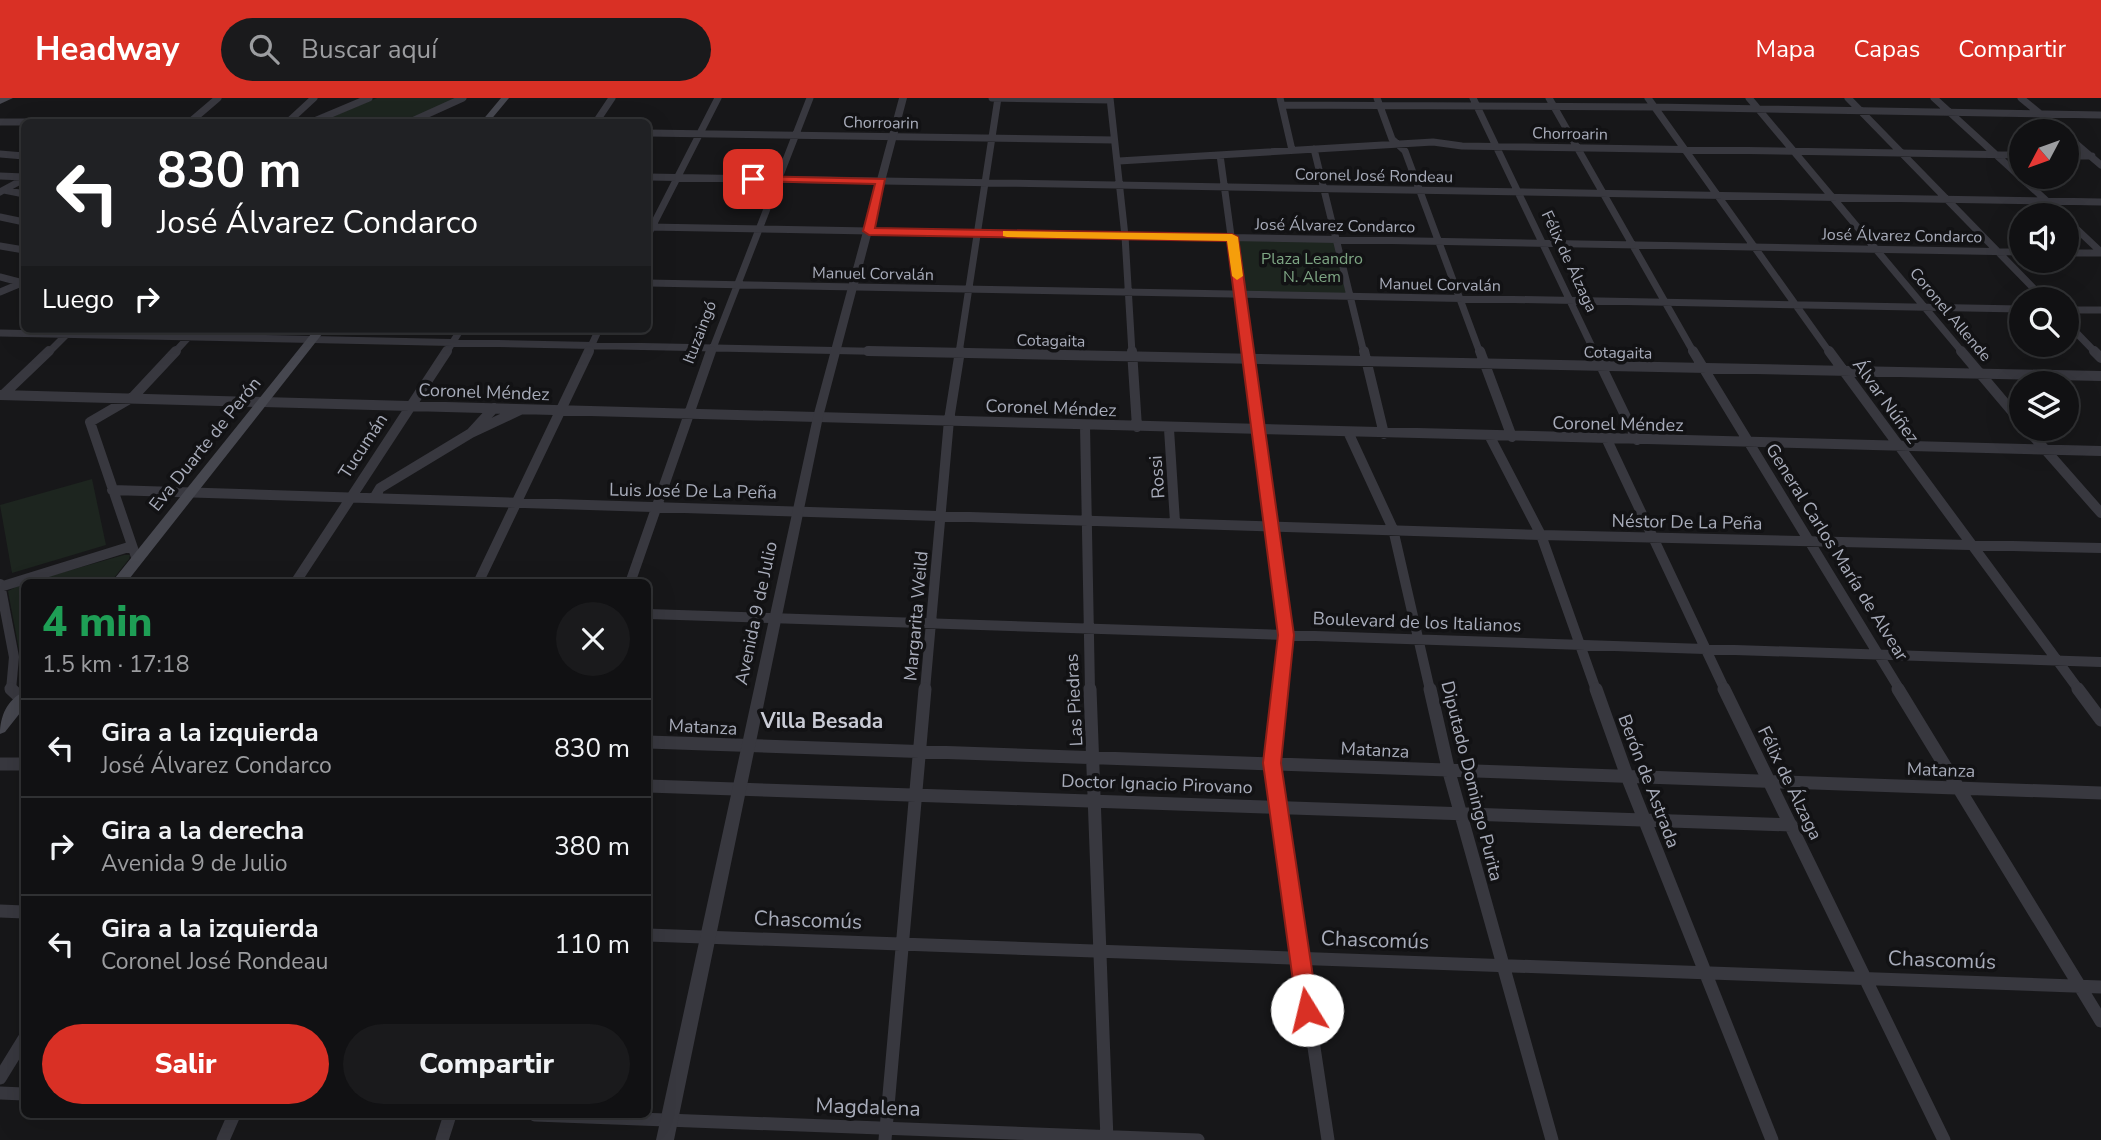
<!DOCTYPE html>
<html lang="es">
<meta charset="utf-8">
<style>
:root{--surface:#111113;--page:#1a1a1c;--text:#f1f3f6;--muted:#9c9da0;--line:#303133;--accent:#d93025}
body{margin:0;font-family:"Nunito Sans",sans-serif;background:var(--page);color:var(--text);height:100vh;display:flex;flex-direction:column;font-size:26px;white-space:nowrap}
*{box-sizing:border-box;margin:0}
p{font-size:23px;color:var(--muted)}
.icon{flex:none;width:38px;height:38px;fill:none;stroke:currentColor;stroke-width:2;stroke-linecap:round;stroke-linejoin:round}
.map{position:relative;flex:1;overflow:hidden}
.sheet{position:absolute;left:21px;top:481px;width:630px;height:539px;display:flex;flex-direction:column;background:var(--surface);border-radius:10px;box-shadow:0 7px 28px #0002,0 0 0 2px var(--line)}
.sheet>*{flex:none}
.hud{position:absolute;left:21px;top:21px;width:630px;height:214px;border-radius:10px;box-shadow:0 7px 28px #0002,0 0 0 2px var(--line);background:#202124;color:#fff;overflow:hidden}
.needle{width:46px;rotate:229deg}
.controls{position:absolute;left:2009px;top:21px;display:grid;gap:14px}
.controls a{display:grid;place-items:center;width:70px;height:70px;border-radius:50%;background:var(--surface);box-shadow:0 7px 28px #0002,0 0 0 2px var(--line);font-size:35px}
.pin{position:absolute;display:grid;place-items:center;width:60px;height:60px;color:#fff;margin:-30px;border-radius:14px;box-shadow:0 4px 10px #0006}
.me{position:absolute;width:77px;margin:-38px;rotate:351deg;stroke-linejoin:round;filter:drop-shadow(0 0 5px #0008)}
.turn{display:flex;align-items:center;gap:24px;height:147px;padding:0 21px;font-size:32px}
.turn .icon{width:91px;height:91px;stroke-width:2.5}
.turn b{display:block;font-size:49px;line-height:60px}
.then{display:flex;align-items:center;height:66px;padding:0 21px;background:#0003;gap:14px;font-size:26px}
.round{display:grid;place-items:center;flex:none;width:74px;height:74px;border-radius:37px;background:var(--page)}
.summary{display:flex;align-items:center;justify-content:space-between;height:119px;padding:0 21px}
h1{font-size:42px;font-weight:800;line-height:52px;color:#1e9e55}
.cta{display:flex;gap:14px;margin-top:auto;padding:14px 21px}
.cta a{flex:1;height:80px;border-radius:42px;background:var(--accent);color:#fff;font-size:28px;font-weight:800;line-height:80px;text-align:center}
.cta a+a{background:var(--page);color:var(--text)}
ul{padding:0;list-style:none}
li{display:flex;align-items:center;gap:21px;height:98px;padding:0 21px;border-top:2px solid var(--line)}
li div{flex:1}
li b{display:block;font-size:26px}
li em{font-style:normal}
header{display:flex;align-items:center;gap:42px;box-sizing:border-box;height:98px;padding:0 35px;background:var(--accent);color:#fff}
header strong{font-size:33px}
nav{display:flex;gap:38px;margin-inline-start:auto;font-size:24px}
.search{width:490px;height:63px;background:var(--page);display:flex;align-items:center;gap:18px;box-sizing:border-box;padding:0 24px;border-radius:38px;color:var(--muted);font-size:26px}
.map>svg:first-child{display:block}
.green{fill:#1d251f}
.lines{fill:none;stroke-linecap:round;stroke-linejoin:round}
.minor-far2{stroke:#38383f;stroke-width:7}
.minor-far1{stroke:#38383f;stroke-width:10}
.minor{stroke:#38383f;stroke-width:13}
.tertiary{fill:#38383f;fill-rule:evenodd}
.secondary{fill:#46474f;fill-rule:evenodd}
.route{fill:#d93025;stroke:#8d1f18;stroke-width:2}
.slow{fill:#f59e0b}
.labels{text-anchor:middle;stroke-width:7;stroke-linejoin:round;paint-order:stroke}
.far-street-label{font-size:16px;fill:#a8acba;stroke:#121214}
.far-park-label{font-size:16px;fill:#7ea684;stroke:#121214}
.street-label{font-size:18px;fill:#a8acba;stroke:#121214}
.quarter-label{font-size:21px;font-weight:bold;fill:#caccd6;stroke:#121214}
.near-street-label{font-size:21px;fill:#a8acba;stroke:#121214}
</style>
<header>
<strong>Headway</strong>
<div class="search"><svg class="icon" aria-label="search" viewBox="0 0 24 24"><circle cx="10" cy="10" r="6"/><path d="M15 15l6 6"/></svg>Buscar aquí</div>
<nav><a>Mapa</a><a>Capas</a><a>Compartir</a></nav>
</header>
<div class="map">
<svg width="2101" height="1042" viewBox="0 0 2101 1042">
<rect width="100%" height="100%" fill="#171719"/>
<path class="green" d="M377,0H461L409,24H320Z
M1232,139L1335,142L1349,198L1239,196Z
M92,381L106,447L12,475L0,407Z
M124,457H130L129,461L110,485H25Z
M24,485V588H23L19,585L20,557L8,493Z"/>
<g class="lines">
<path class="minor-far2" d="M992,0L1110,2
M1110,0L1125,138L1132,255
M1280,0L1292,52
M1377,0L1392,41L1405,53L1480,255
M1473,0L1595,255
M1549,0L1694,255
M1648,0L1830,255
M1749,0L1963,255
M1848,0L2044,201
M1934,0L2062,117
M2021,0L2061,33
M1282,7L1654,9L2101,17
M0,24H40
M190,24L218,0
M288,24L314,0
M312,24L369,0
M410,24L463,0
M596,24L612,0
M648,35L1114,42
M2067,38L2101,67
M1314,51L1364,255
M0,56L24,58
M1220,57L1247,255
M2067,58H2092
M1119,63L1433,44L1462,48L2021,57
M0,78L24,79
M648,79L2101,104
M4,92L24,96
M0,94L24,81
M0,119L24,124
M2067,122L2101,154
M648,129L2021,154
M648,137L718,0
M0,148L24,152
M2067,155H2101
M0,179L23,185
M648,185L2021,211
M0,194L24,184
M2067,212H2101
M2067,225L2096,255
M0,235L954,255
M48,255L69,234
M174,255L196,231
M446,255L461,231
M588,255L599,231
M711,255L810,0
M959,255L998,0"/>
<path class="minor-far1" d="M868,253L2101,278
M1132,253L1137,329
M1247,253L1286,537L1280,592
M1364,253L1384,336
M1480,253L1512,339
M1594,253L1637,342
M1693,253L1900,592
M1829,253L2079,592
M1961,253L2021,324
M2094,253L2101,260
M0,297C700,315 1401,336 2101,353
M3,297L49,253
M494,310L471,335L520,312
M1085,327L1090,592
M1169,331L1175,424
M2027,331L2101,415
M1349,336L1393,431L1430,592
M1490,339L1541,437L1596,592
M1607,342L1725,592
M112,392L1541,437L2101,450
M374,400L380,390L471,335
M137,462L90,324L133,299L176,253
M295,485L447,253
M478,485L589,253
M630,485L711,253
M0,486L14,559L11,592
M0,489L132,448
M648,516L2101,564
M925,592L949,322L960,253"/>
<path class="minor" d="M11,591L23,602
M1090,591L1107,1042
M1280,591L1272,665L1274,685L1328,1042
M1430,591L1449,674L1552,1042
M1596,591L1627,678L1772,1042
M1724,591L1944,1042
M1898,591L2101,923
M2078,591L2101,622
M648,644L2101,695
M0,666H24
M648,688L1791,727
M0,813L24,814
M648,837L2101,889
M0,980L24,941
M0,995L24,996
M535,1017L1198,1042
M223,1042L234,1017
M442,1042L450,1017
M885,1042L925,591"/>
<path class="tertiary" d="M899,0H907L823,319L674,1042H656L813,319Z"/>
<path class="secondary" d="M0,0H13L0,6Z
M501,0H509L489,24H481Z
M315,231H326L126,485H111Z
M24,594V610L5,634L0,636C0,619 7,601 24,594Z"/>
</g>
<path class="route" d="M753,78L885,81L875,130L1232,136L1238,139L1294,537L1281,665L1318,912L1315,919L1307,922L1300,919L1297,912L1263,665L1278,537L1227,143L869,137L863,133L875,86L750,83L748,81Z"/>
<path class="slow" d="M1003,133L1232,136L1238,139L1243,178L1237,182L1232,178L1227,143L1007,139L1003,138Z"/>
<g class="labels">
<g class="far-street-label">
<text transform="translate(881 24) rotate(1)" y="6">Chorroarin</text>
<text transform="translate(1570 35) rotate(1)" y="6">Chorroarin</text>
<text transform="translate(1374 77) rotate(1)" y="6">Coronel José Rondeau</text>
<text transform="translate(1335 127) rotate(1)" y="6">José Álvarez Condarco</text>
<text transform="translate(1902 137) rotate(1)" y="6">José Álvarez Condarco</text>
<text transform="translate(1570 163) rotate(65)" y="6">Félix de Álzaga</text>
<text transform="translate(873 175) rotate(1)" y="6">Manuel Corvalán</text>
<text transform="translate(1440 186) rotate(1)" y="6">Manuel Corvalán</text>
<text transform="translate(1951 216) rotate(50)" y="6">Coronel Allende</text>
<text transform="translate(699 234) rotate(-69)" y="6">Ituzaingó</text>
<text transform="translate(1051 242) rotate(1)" y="6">Cotagaita</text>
<text transform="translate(1618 254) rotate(1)" y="6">Cotagaita</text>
</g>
<g class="far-park-label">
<text x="1312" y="166">Plaza Leandro<tspan x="1312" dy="18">N. Alem</tspan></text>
</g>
<g class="street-label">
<text transform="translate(484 294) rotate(2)" y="6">Coronel Méndez</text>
<text transform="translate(1886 303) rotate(54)" y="6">Álvar Núñez</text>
<text transform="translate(1051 310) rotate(2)" y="6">Coronel Méndez</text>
<text transform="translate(1618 326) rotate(1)" y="6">Coronel Méndez</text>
<text transform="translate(205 346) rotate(-51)" y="6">Eva Duarte de Perón</text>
<text transform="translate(363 348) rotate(-57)" y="6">Tucumán</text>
<text transform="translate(1157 379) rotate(-94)" y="6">Rossi</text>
<text transform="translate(693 393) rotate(1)" y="6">Luis José De La Peña</text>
<text transform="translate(1687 424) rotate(1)" y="6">Néstor De La Peña</text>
<text transform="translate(1837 454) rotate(58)" y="6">General Carlos María de Alvear</text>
<text transform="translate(756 515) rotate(-78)" y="6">Avenida 9 de Julio</text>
<text transform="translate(916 518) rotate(-85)" y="6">Margarita Weild</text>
<text transform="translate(1417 524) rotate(2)" y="6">Boulevard de los Italianos</text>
<text transform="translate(1074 602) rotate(-93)" y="6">Las Piedras</text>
<text transform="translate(703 629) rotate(3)" y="6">Matanza</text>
<text transform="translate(1375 652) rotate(3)" y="6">Matanza</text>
<text transform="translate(1941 672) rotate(2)" y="6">Matanza</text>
<text transform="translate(1472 683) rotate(76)" y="6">Diputado Domingo Purita</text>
<text transform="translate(1649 683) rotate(69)" y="6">Berón de Astrada</text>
<text transform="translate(1790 685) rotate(64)" y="6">Félix de Álzaga</text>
<text transform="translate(1157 686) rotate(2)" y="6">Doctor Ignacio Pirovano</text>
</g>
<g class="quarter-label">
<text x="822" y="630">Villa Besada</text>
</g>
<g class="near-street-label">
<text transform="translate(808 822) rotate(2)" y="7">Chascomús</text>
<text transform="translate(1375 842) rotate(2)" y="7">Chascomús</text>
<text transform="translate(1942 862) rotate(2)" y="7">Chascomús</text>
<text transform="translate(868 1009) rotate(2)" y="7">Magdalena</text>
</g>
</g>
</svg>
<div class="controls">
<a><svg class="needle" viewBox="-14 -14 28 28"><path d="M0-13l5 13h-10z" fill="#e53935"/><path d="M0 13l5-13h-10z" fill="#9c9da0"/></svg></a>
<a><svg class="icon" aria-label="sound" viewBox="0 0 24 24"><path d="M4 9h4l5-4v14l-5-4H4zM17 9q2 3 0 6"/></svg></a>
<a><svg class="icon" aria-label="search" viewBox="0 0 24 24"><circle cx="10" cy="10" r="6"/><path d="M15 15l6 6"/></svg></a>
<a><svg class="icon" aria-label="layers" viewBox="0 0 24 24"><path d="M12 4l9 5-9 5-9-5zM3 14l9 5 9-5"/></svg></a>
</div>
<div class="pin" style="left:753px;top:81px;background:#d93025"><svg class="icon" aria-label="arrive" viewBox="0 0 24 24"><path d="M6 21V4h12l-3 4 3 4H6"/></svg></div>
<svg class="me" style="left:1307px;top:912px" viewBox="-20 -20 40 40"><circle r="19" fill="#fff"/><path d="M0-13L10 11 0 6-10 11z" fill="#d93025"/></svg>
<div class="hud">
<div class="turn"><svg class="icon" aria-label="left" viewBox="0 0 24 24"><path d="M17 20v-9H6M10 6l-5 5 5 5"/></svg><div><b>830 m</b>José Álvarez Condarco</div></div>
<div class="then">Luego<svg class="icon" aria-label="right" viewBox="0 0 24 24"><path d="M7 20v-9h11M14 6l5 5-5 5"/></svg></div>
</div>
<section class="sheet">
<div class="summary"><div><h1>4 min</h1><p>1.5 km · 17:18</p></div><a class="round"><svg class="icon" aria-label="close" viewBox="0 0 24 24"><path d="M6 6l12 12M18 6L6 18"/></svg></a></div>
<ul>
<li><svg class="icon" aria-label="left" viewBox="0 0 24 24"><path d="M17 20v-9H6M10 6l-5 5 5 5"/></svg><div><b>Gira a la izquierda</b><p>José Álvarez Condarco</p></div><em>830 m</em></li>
<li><svg class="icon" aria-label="right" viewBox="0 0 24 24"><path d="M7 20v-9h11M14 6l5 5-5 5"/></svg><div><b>Gira a la derecha</b><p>Avenida 9 de Julio</p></div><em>380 m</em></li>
<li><svg class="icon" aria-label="left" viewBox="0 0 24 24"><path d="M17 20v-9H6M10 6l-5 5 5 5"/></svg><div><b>Gira a la izquierda</b><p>Coronel José Rondeau</p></div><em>110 m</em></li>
</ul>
<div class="cta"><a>Salir</a><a>Compartir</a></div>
</section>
</div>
